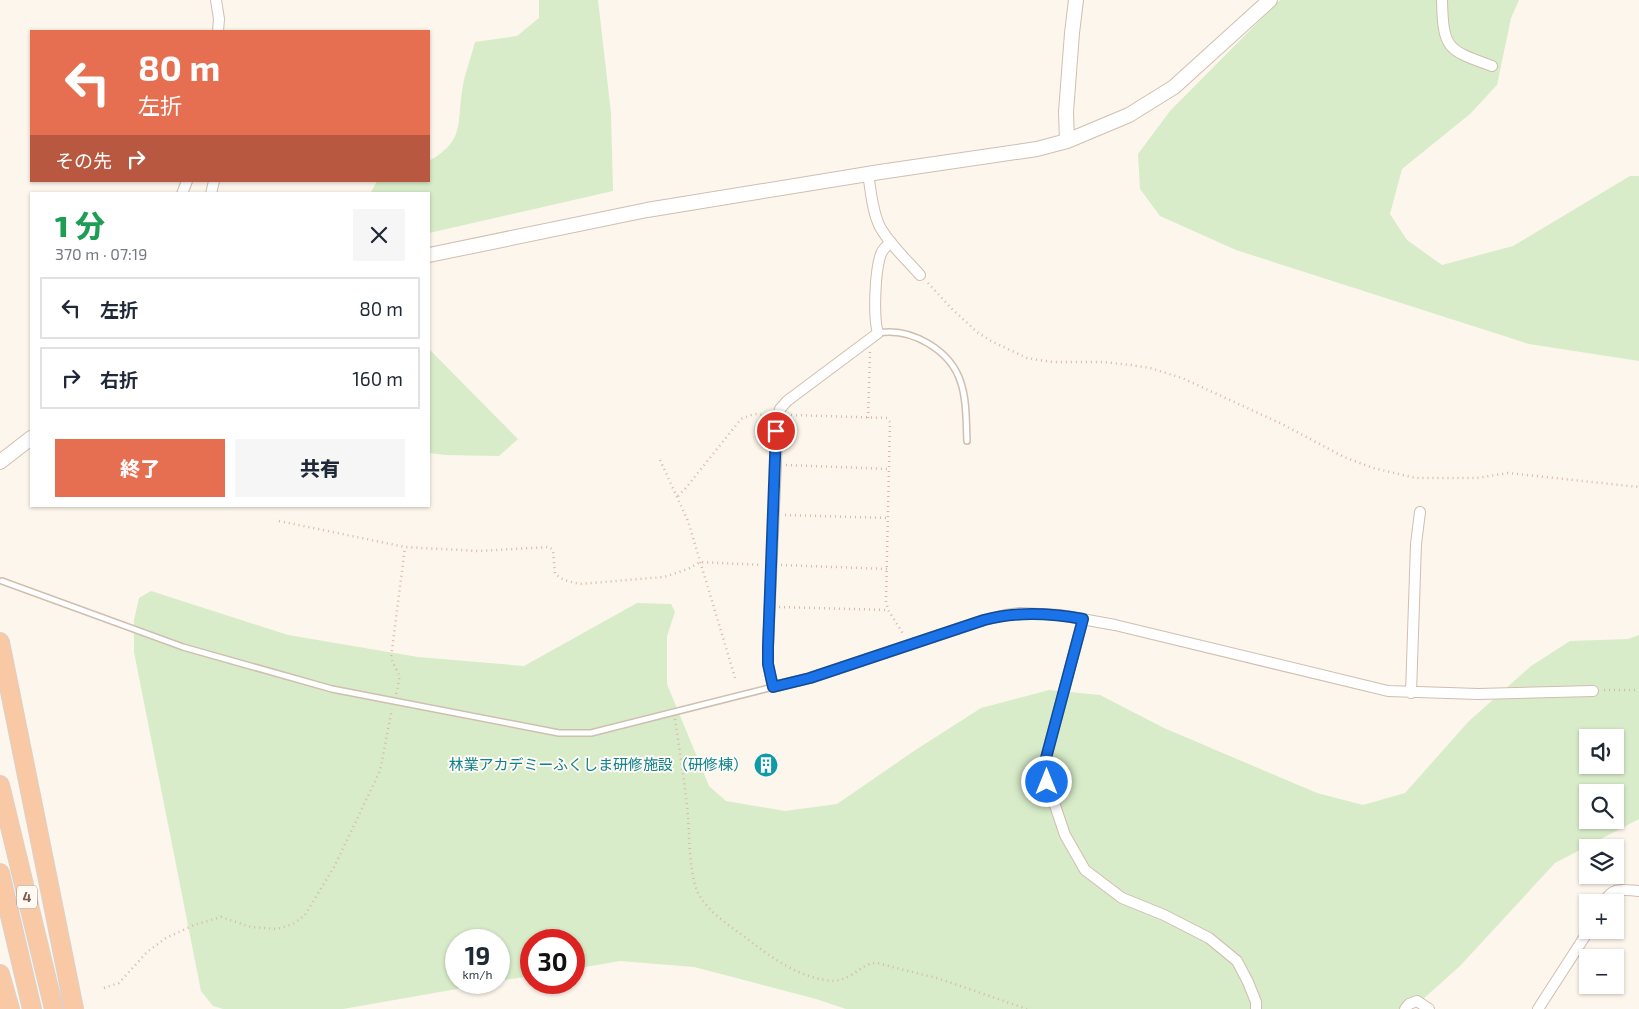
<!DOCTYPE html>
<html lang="ja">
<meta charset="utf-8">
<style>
:root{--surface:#fff;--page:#f6f6f7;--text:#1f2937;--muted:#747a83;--line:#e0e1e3;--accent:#e76f51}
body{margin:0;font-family:"Exo 2","Noto Sans JP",sans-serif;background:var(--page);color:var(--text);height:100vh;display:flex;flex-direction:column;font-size:19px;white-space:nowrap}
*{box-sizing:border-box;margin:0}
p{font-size:16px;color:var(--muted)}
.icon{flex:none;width:28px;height:28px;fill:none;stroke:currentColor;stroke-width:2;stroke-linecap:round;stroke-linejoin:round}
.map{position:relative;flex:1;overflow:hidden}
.side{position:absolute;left:30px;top:192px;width:400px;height:315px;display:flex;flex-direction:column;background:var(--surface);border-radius:0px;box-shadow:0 1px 4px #0004}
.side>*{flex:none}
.top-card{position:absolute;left:30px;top:30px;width:400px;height:152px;border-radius:0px;box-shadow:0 1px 4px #0004;background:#e76f51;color:#fff;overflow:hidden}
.tools{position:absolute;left:1579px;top:729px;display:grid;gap:10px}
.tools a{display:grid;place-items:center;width:45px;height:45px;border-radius:0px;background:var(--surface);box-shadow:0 1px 4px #0004;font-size:25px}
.speed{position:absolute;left:445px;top:929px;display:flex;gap:10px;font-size:25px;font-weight:700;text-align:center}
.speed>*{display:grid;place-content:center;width:65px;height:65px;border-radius:50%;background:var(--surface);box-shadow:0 1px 4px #0004;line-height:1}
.speed small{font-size:12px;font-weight:400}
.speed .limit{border:8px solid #d22;background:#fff;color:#111}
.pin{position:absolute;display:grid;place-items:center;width:42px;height:42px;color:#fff;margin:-21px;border:2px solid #fff;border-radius:50%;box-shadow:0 1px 5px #0007}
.me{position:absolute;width:55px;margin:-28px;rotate:0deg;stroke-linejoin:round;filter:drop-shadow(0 0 4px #0008)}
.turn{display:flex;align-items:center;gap:18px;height:105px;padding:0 25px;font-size:22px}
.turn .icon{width:65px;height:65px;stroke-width:2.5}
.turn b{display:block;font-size:35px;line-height:42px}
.then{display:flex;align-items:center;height:48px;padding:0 25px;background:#0003;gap:10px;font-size:19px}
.round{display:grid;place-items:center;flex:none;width:52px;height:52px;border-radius:0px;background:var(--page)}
.summary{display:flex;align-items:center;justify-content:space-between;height:85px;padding:0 25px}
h1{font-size:30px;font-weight:800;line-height:38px;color:#1e9e55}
.button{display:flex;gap:10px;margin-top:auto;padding:10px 25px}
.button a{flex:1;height:58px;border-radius:0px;background:var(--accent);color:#fff;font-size:20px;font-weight:800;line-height:58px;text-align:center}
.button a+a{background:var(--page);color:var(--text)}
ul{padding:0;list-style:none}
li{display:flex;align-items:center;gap:15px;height:62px;margin:0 10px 8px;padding:0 15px;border:2px solid var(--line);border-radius:0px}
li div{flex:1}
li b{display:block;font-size:19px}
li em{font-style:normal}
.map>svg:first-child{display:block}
.green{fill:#d8ecc9;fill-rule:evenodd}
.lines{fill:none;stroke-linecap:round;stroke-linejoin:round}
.service-casing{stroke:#d1beb0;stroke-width:8}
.minor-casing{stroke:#d1beb0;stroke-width:12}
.tertiary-casing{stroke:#d1beb0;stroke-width:16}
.trunk-casing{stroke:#dad1cd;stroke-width:20}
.path{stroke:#d9b8a5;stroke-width:2.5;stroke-dasharray:1 4;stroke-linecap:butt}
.service{stroke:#fff;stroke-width:5}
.minor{stroke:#fff;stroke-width:10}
.tertiary{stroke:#fff;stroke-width:14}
.trunk{stroke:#f9c8a4;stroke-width:18}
.route-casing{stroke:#114b97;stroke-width:12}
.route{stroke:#1a73e8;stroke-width:9}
.labels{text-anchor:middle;stroke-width:4;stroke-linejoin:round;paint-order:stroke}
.shield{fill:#fffaf3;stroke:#a28b7f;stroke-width:1}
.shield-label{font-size:14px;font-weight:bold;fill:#7a5c4d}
.culture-label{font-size:15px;fill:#0d838f;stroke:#fffaf3;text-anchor:end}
</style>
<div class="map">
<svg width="1639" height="1009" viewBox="0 0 1639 1009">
<rect width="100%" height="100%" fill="#fdf6ec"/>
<path class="green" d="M539,0H598L611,113L613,191L429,233V194H370L377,181H429V161C464,141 457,126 462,91C464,75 471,58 475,42L517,36L539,18Z
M1280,0H1519L1511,18L1497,85L1470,114L1402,169L1390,214L1407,240L1442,265L1513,246L1630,176H1639V361L1529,344L1236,250L1160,216L1140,189L1138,154L1170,111Z
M429,349L518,439L499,456L445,455L429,453Z
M151,591L288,635L418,657L524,666L637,603L671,604L675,612L667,636V684L709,786L726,801L785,811L837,804L914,751L981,708L1049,690L1100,695L1164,728L1317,793L1363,805L1405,793L1469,721L1531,666L1570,641L1628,639L1639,635V819L1555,863L1460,966L1412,1009H846L816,999L694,967L620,961L574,969V940H531V976L499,981V940H456V982L491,983L343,1009H223L213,1006L201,991L134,652V620L139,598ZM1588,738H1615V765H1588ZM1588,792H1615V820H1588Z"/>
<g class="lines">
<defs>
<path id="service" d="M878,333C911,327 951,350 961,383C967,401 966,422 967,441
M2,581L183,647L332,689L559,733H591L773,687"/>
<path id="minor" d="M216,0L219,19L218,31
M1442,0C1443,50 1448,50 1492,66
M868,174C871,191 872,211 880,227C890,245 907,260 920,275
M182,194L187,181
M211,194L214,181
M891,242C886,246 883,249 881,254C875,270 873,317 878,333L787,401L780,409L778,417L768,647V664L773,687L810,678L984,620L1005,615L1020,613L1060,615L1115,625L1388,691L1478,694L1593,691
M1083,619L1046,758L1047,782L1065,835L1085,870L1122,898L1164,915L1209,938L1237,961L1248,982L1256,1002V1009
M1411,693L1416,544L1420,512
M1604,902C1613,886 1622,890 1639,891
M1405,1009L1409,1004L1417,1001L1429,1009
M1538,1009L1589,930"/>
<path id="tertiary" d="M1067,141L1066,112L1072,33L1076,0
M429,255L647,210L880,172L1037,149L1067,141L1129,115L1174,87L1270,0
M0,462L31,438"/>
<path id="trunk" d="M0,642L74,1009
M0,785L54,1009
M0,873L32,1009
M0,974L10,1009"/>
</defs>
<use href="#service" class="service-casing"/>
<use href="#minor" class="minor-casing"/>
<use href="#tertiary" class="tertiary-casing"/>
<use href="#trunk" class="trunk-casing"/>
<path class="path" d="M928,283L951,308L977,332L991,341L1027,358L1052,362H1103L1131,365L1150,368L1182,378L1282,424L1344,457L1373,468L1416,478H1477L1508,473L1639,487
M791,415L887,418L890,422L886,601L888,610L904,635
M868,418L870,352
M660,460L688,521L736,681
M786,465L889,469
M678,496L685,489L741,419L754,414L768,415
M785,515L888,518
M279,521L405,547L478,551L549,547L553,550L555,574L564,580L579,584L664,577L688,569L700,562L761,565
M781,565L887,569
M779,607L888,610
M1604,690H1639
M396,694C402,670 399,678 391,658L405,547
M675,719C679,748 684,777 687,806C690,830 688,872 698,893C710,915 735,929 754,944C775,960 799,976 825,980C851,985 860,962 877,963L940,979L1027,1009
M104,988L119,983L147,952L166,938L194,925L221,917L251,927L277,929L293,924L305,915L334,867L380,771L392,709"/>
<use href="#service" class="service"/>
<use href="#minor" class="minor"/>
<use href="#tertiary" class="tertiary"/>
<use href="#trunk" class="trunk"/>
</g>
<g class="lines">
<defs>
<path id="route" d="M776,431L768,647V664L773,687L810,678L984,620C1017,611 1050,613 1083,619L1046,758L1047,782"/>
</defs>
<use href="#route" class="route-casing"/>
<use href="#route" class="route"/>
</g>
<defs>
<symbol id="building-disc" viewBox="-11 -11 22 22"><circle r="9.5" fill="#0f9aa8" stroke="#fffaf3"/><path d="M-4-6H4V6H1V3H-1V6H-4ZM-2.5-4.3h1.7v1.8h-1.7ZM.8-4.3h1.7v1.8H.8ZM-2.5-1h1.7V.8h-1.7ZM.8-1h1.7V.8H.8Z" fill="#fff"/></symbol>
</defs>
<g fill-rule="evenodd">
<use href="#building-disc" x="752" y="751" width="28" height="28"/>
</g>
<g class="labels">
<rect class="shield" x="17" y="885.5" width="20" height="23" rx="4"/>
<g class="shield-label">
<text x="27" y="902">4</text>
</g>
<g class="culture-label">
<text x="748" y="770">林業アカデミーふくしま研修施設（研修棟）</text>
</g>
</g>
</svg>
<div class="tools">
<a><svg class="icon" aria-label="sound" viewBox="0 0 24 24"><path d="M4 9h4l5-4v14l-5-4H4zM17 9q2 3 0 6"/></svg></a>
<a><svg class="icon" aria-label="search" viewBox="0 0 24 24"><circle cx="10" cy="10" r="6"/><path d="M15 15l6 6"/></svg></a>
<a><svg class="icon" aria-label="layers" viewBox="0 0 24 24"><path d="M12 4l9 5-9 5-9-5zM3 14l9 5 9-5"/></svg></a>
<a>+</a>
<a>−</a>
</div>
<div class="speed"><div>19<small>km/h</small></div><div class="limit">30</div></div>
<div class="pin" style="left:776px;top:431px;background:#d93025"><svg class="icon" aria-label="arrive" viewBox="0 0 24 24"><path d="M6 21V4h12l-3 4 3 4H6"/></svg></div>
<svg class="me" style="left:1047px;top:782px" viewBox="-20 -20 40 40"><circle r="17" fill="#1a73e8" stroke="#fff" stroke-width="3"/><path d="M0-11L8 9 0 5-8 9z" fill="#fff"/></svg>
<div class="top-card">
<div class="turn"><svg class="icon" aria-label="left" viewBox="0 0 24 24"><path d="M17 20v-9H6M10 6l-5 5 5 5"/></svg><div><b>80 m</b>左折</div></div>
<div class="then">その先<svg class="icon" aria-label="right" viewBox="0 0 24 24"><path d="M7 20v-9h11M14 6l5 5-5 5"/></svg></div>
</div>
<section class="side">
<div class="summary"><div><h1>1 分</h1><p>370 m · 07:19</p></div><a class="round"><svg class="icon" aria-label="close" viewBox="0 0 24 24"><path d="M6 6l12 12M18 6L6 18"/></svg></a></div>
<ul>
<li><svg class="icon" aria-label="left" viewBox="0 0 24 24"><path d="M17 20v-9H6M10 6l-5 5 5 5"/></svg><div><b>左折</b></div><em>80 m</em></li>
<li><svg class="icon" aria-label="right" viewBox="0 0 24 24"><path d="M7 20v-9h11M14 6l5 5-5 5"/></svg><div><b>右折</b></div><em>160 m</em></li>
</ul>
<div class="button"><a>終了</a><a>共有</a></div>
</section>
</div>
